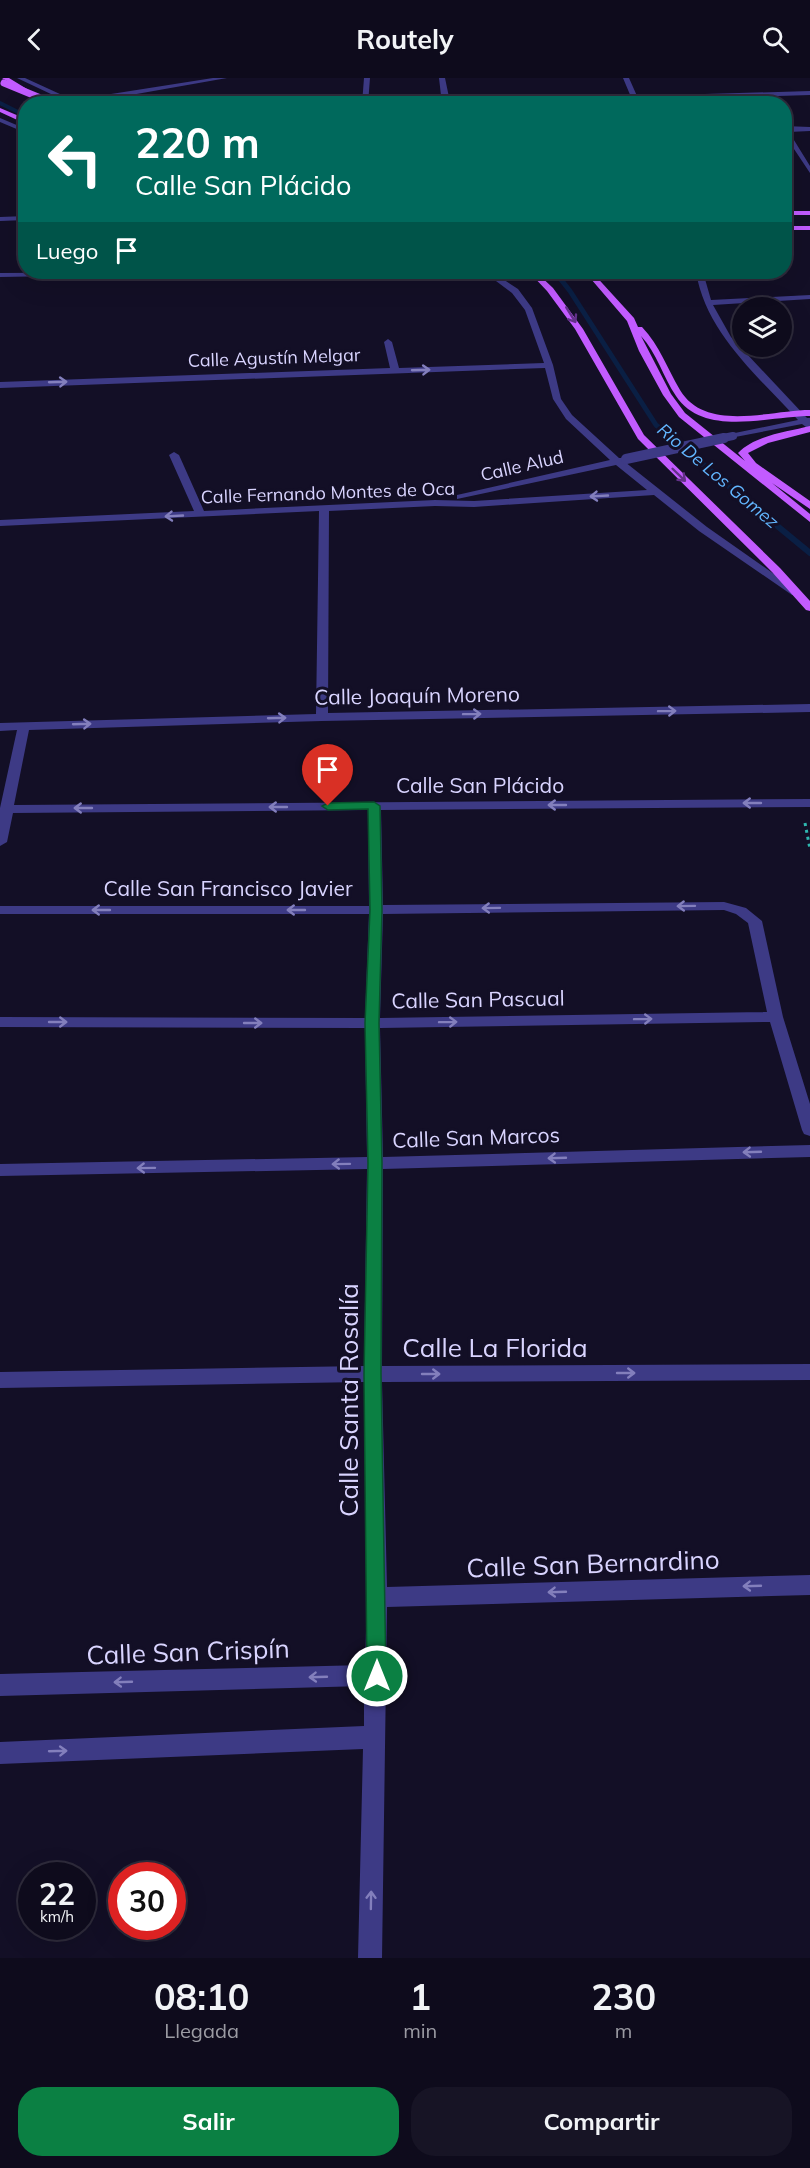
<!DOCTYPE html>
<html lang="es">
<meta charset="utf-8">
<style>
:root{--surface:#0e0b1c;--page:#171425;--text:#f1f3f6;--muted:#9b9ba3;--line:#2e2b3b;--accent:#0b8043}
body{margin:0;font-family:Mulish,sans-serif;background:var(--page);color:var(--text);height:100vh;display:flex;flex-direction:column;font-size:22px;white-space:nowrap}
*{box-sizing:border-box;margin:0}
p{font-size:20px;color:var(--muted)}
.icon{flex:none;width:33px;height:33px;fill:none;stroke:currentColor;stroke-width:2;stroke-linecap:round;stroke-linejoin:round}
.map{position:relative;height:1880px;overflow:hidden}
.sheet{display:flex;flex-direction:column;background:var(--surface);flex:1}
.sheet>*{flex:none}
.top-card{position:absolute;left:18px;top:18px;width:774px;height:183px;border-radius:24px;box-shadow:0 6px 24px #0002,0 0 0 2px var(--line);background:#00695c;color:#fff;overflow:hidden}
.controls{position:absolute;left:732px;top:219px;display:grid;gap:12px}
.controls a{display:grid;place-items:center;width:60px;height:60px;border-radius:50%;background:var(--surface);box-shadow:0 6px 24px #0002,0 0 0 2px var(--line);font-size:30px}
.speed{position:absolute;left:18px;top:1784px;display:flex;gap:12px;font-size:30px;font-weight:700;text-align:center}
.speed>*{display:grid;place-content:center;width:78px;height:78px;border-radius:50%;background:var(--surface);box-shadow:0 6px 24px #0002,0 0 0 2px var(--line);line-height:1}
.speed small{font-size:15px;font-weight:400}
.speed .limit{border:9px solid #d22;background:#fff;color:#111}
.pin{position:absolute;display:grid;place-items:center;width:51px;height:51px;color:#fff;margin:-62px -26px;border-radius:50% 50% 50% 0;rotate:-45deg;box-shadow:0 0 6px #0007}
.pin .icon{rotate:45deg}
.me{position:absolute;width:66px;margin:-33px;rotate:0deg;stroke-linejoin:round;filter:drop-shadow(0 0 4px #0008)}
.turn{display:flex;align-items:center;gap:21px;height:126px;padding:0 18px;font-size:27px}
.turn .icon{width:78px;height:78px;stroke-width:2.5}
.turn b{display:block;font-size:42px;line-height:51px}
.then{display:flex;align-items:center;height:57px;padding:0 18px;background:#0003;gap:12px;font-size:22px}
.eta{display:flex;justify-content:space-evenly;align-items:center;height:102px;text-align:center}
.eta b{font-size:36px;font-weight:700;line-height:42px}
.primary-button{display:flex;gap:12px;margin-top:auto;padding:12px 18px}
.primary-button a{flex:1;height:69px;border-radius:24px;background:var(--accent);color:#fff;font-size:24px;font-weight:700;line-height:69px;text-align:center}
.primary-button a+a{background:var(--page);color:var(--text)}
header{display:flex;justify-content:space-between;align-items:center;height:78px;padding:0 18px;background:var(--surface);font-size:27px;font-weight:700}
.map>svg:first-child{display:block}
.lines{fill:none;stroke-linecap:round;stroke-linejoin:round}
.stream-far2{stroke:#0a1f44;stroke-width:4}
.stream-far1{stroke:#0a1f44;stroke-width:5}
.stream{stroke:#0a1f44;stroke-width:6}
.path{stroke:#2fb8b0;stroke-width:3;stroke-dasharray:3 4;stroke-linecap:butt}
.minor{fill:#3d3a85;fill-rule:evenodd}
.major{fill:#c25bff;fill-rule:evenodd}
.minor-bridge-far1{stroke:#3d3a85;stroke-width:8}
.minor-bridge{stroke:#3d3a85;stroke-width:10}
.major-bridge{stroke:#c25bff;stroke-width:7}
.oneway{stroke:#623188}
.oneway2{stroke:#837fbc}
.route{fill:#0b8043;stroke:#07532c;stroke-width:1.5}
.labels{text-anchor:middle;stroke-width:6;stroke-linejoin:round;paint-order:stroke}
.far-street-label{font-size:18px;fill:#d9d4ff;stroke:#130f26}
.far-water-label{font-size:18px;font-style:italic;fill:#62b6ff;stroke:#130f26}
.street-label{font-size:21px;fill:#d9d4ff;stroke:#130f26}
.near-street-label{font-size:26px;fill:#d9d4ff;stroke:#130f26}
</style>
<header><svg class="icon" aria-label="back" viewBox="0 0 24 24"><path d="M15 5l-7 7 7 7"/></svg>Routely<svg class="icon" aria-label="search" viewBox="0 0 24 24"><circle cx="10" cy="10" r="6"/><path d="M15 15l6 6"/></svg></header>
<div class="map">
<svg width="810" height="1880" viewBox="0 0 810 1880">
<rect width="100%" height="100%" fill="#130f26"/>
<g class="lines">
<path class="stream-far2" d="M0,25L26,38"/>
<path class="stream-far1" d="M555,194L570,213L656,347L673,361"/>
<path class="stream" d="M671,360L810,475"/>
<path class="path" d="M805,745L810,771"/>
<path class="minor" d="M17,0H25L73,22L213,0H227L80,26L70,25Z
M364,0H370L368,26H362Z
M439,0H445L450,24L631,19L623,0H629L637,18L810,13V17L638,22L640,26H634L632,22L442,26Z
M0,40L26,51V55L0,44Z
M784,48L810,49V53L789,54L810,88V95L784,56Z
M26,138V142L0,143V139Z
M178,194L175,196L0,199V195Z
M484,194H492L518,211L532,230L553,287L561,321L572,337L619,380H626L628,382L625,384L707,449L801,515L800,517H792L699,453L654,417L474,429L435,428L329,433L328,635L810,626V634L322,643L29,652L14,727L810,721V729L381,732L383,827L724,824L746,830L762,843L783,939L810,1026V1058L804,1056L802,1052L770,944L380,950L383,1079L810,1067V1079L383,1091L382,1288L810,1286V1302L382,1304L387,1509L810,1497V1517L387,1529L382,1880H358L363,1671L0,1686V1664L364,1648V1608L0,1618V1596L365,1587L367,1519L364,1304L0,1310V1294L364,1288L367,1091L0,1098V1086L367,1079L365,950L0,949V939L365,940L369,836H0V828H369L368,732L13,735L7,764L0,768V730L17,652L0,653V645L316,636L319,433L0,448V442L194,433L169,377L174,374L179,377L204,433L435,422L474,423L647,412L616,387L457,421V417L610,382L566,341L553,321L545,290L0,310V304L390,290L384,264L388,261L392,264L399,290L544,285L525,232L512,215ZM724,832L736,836L748,845L767,934L380,940L383,836Z
M696,194H703L711,222L810,217V221L713,227L731,259L807,340H810V352L802,346L730,360V356L798,342C758,298 706,255 696,194Z"/>
<path class="major" d="M2,0H9L40,19L35,20Z
M0,30L26,41V46L0,34Z
M784,133H810V137H784Z
M784,148H810V152H784Z
M529,194H536L553,210L583,251L644,357L780,490L810,523V533L806,532L772,494L638,361L575,251L547,213Z
M585,194H592L634,240L638,249H642C660,268 667,290 680,312C706,355 770,332 810,332V338C768,338 704,360 676,318C663,299 657,275 641,258L671,316L685,335L745,383L738,375C755,357 787,354 810,348V354L768,365L748,375L756,385L810,423V431L772,405L810,436V444L679,339L663,317L639,273L627,243Z"/>
<path class="minor-bridge-far1" d="M718,361L733,358"/>
<path class="minor-bridge" d="M626,381L724,360"/>
<path class="major-bridge" d="M4,5L55,26"/>
</g>
<defs><path id="oneway-shaft" d="M-6 0H5M1.5-3L5.5 0L1.5 3" fill="none" stroke-width="1.6" stroke-linecap="round" stroke-linejoin="round" transform="scale(1.5)"/></defs>
<g class="oneway">
<use href="#oneway-shaft" transform="translate(571 237) rotate(58)"/>
<use href="#oneway-shaft" transform="translate(679 397) rotate(44)"/>
</g>
<g class="oneway2">
<use href="#oneway-shaft" transform="translate(421 292) rotate(-2)"/>
<use href="#oneway-shaft" transform="translate(58 304) rotate(-2)"/>
<use href="#oneway-shaft" transform="translate(599 418) rotate(177)"/>
<use href="#oneway-shaft" transform="translate(174 438) rotate(177)"/>
<use href="#oneway-shaft" transform="translate(667 633) rotate(-1)"/>
<use href="#oneway-shaft" transform="translate(472 636) rotate(-1)"/>
<use href="#oneway-shaft" transform="translate(277 640) rotate(-2)"/>
<use href="#oneway-shaft" transform="translate(82 646) rotate(-2)"/>
<use href="#oneway-shaft" transform="translate(752 725) rotate(180)"/>
<use href="#oneway-shaft" transform="translate(557 727) rotate(180)"/>
<use href="#oneway-shaft" transform="translate(278 729) rotate(180)"/>
<use href="#oneway-shaft" transform="translate(83 730) rotate(180)"/>
<use href="#oneway-shaft" transform="translate(686 828) rotate(179)"/>
<use href="#oneway-shaft" transform="translate(491 830) rotate(179)"/>
<use href="#oneway-shaft" transform="translate(101 832) rotate(180)"/>
<use href="#oneway-shaft" transform="translate(296 832) rotate(180)"/>
<use href="#oneway-shaft" transform="translate(643 941) rotate(-1)"/>
<use href="#oneway-shaft" transform="translate(58 944)"/>
<use href="#oneway-shaft" transform="translate(448 944) rotate(-1)"/>
<use href="#oneway-shaft" transform="translate(253 945)"/>
<use href="#oneway-shaft" transform="translate(752 1074) rotate(178)"/>
<use href="#oneway-shaft" transform="translate(557 1080) rotate(178)"/>
<use href="#oneway-shaft" transform="translate(341 1086) rotate(179)"/>
<use href="#oneway-shaft" transform="translate(146 1090) rotate(179)"/>
<use href="#oneway-shaft" transform="translate(626 1295)"/>
<use href="#oneway-shaft" transform="translate(431 1296)"/>
<use href="#oneway-shaft" transform="translate(752 1508) rotate(178)"/>
<use href="#oneway-shaft" transform="translate(557 1514) rotate(178)"/>
<use href="#oneway-shaft" transform="translate(318 1599) rotate(178)"/>
<use href="#oneway-shaft" transform="translate(123 1604) rotate(178)"/>
<use href="#oneway-shaft" transform="translate(58 1673) rotate(-2)"/>
<use href="#oneway-shaft" transform="translate(371 1822) rotate(-89)"/>
</g>
<path class="route" d="M374,724L380,728L382,832L379,945L382,1085L381,1296L386,1598L384,1604L377,1607L370,1604L367,1598L364,1296L368,1085L365,945L370,832L368,731L328,732L322,728L328,725Z"/>
<g class="labels">
<g class="far-street-label">
<text transform="translate(274 280) rotate(-2)" y="6">Calle Agustín Melgar</text>
<text transform="translate(522 388) rotate(-13)" y="6">Calle Alud</text>
<text transform="translate(328 415) rotate(-2)" y="6">Calle Fernando Montes de Oca</text>
</g>
<g class="far-water-label">
<text transform="translate(718 398) rotate(40)" y="6">Rio De Los Gomez</text>
</g>
<g class="street-label">
<text transform="translate(417 618) rotate(-1)" y="7">Calle Joaquín Moreno</text>
<text x="480" y="715">Calle San Plácido</text>
<text x="228" y="818">Calle San Francisco Javier</text>
<text transform="translate(478 922) rotate(-1)" y="7">Calle San Pascual</text>
<text transform="translate(476 1060) rotate(-2)" y="7">Calle San Marcos</text>
</g>
<g class="near-street-label">
<text x="495" y="1279">Calle La Florida</text>
<text transform="translate(349 1322) rotate(-90)" y="9">Calle Santa Rosalía</text>
<text transform="translate(593 1486) rotate(-2)" y="9">Calle San Bernardino</text>
<text transform="translate(188 1574) rotate(-2)" y="9">Calle San Crispín</text>
</g>
</g>
</svg>
<div class="controls">
<a><svg class="icon" aria-label="layers" viewBox="0 0 24 24"><path d="M12 4l9 5-9 5-9-5zM3 14l9 5 9-5"/></svg></a>
</div>
<div class="speed"><div>22<small>km/h</small></div><div class="limit">30</div></div>
<div class="pin" style="left:328px;top:728px;background:#d93025"><svg class="icon" aria-label="arrive" viewBox="0 0 24 24"><path d="M6 21V4h12l-3 4 3 4H6"/></svg></div>
<svg class="me" style="left:377px;top:1598px" viewBox="-20 -20 40 40"><circle r="17" fill="#0b8043" stroke="#fff" stroke-width="3"/><path d="M0-11L8 9 0 5-8 9z" fill="#fff"/></svg>
<div class="top-card">
<div class="turn"><svg class="icon" aria-label="left" viewBox="0 0 24 24"><path d="M17 20v-9H6M10 6l-5 5 5 5"/></svg><div><b>220 m</b>Calle San Plácido</div></div>
<div class="then">Luego<svg class="icon" aria-label="arrive" viewBox="0 0 24 24"><path d="M6 21V4h12l-3 4 3 4H6"/></svg></div>
</div>
</div>
<section class="sheet">
<div class="eta">
<div><b>08:10</b><p>Llegada</p></div>
<div><b>1</b><p>min</p></div>
<div><b>230</b><p>m</p></div>
</div>
<div class="primary-button"><a>Salir</a><a>Compartir</a></div>
</section>
